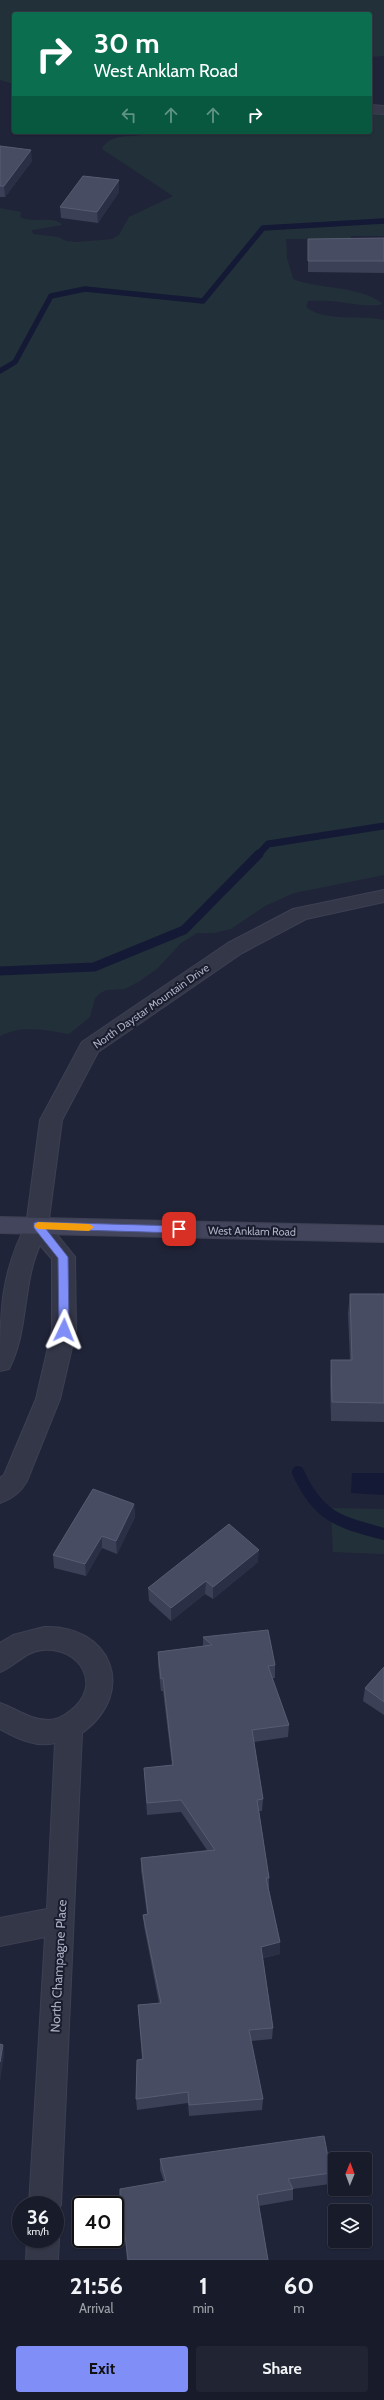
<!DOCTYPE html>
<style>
:root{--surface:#181b2a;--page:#212432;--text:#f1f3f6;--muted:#9fa1a8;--line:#363947;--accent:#808ff8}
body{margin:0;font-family:Cabin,sans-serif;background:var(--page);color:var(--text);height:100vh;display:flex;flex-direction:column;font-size:15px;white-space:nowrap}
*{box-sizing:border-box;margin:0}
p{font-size:13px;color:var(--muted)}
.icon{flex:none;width:22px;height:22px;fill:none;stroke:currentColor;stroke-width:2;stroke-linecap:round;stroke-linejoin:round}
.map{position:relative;height:2260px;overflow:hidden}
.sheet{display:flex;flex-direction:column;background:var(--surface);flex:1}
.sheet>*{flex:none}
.banner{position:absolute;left:12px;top:12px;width:360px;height:122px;border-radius:4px;box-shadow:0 1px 3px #0004,0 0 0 1px var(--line);background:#0b6e4f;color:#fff;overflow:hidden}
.needle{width:26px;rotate:1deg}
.buttons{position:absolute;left:328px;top:2152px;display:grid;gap:8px}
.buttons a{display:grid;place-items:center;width:44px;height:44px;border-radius:4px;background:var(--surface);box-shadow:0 1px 3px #0004,0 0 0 1px var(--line);font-size:20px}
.speed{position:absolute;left:12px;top:2196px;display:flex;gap:8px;font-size:20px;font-weight:700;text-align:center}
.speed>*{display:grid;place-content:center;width:52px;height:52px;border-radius:50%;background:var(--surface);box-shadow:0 1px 3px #0004,0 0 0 1px var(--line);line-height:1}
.speed small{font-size:10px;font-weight:400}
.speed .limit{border:2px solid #111;border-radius:6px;background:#fff;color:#111}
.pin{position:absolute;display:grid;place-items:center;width:34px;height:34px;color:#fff;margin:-17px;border-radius:8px;box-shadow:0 2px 6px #0006}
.me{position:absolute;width:44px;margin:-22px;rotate:2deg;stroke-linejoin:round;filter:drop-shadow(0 0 3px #0008)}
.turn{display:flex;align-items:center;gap:14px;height:84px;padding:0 16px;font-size:18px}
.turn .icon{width:52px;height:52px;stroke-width:2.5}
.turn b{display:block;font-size:28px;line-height:34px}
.lanes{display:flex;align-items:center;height:38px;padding:0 16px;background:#0003;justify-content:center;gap:20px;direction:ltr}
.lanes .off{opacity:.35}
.eta{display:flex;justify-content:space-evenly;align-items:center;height:68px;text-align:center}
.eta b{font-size:24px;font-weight:700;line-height:28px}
.primary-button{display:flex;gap:8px;margin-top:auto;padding:8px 16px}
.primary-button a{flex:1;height:46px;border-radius:4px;background:var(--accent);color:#111;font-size:16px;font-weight:700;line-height:46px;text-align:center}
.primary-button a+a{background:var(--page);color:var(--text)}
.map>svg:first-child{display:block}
.green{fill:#223139}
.water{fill:#141935}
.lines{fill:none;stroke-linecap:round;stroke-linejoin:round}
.stream-far3{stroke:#141935;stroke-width:5.5}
.stream-far2{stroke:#141935;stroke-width:7}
.stream-far1{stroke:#141935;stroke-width:9}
.stream{stroke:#141935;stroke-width:12}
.minor-casing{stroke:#3d4052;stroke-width:2}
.tertiary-casing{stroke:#3d4052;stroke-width:2}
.secondary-casing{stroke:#3d4052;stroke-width:2}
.minor{fill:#343748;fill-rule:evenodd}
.tertiary{fill:#343748;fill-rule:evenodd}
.secondary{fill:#42455b;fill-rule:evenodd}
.wall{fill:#3b4057}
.shaded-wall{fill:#2b2f46}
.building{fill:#474c63;stroke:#575c72}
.route{fill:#808ff8;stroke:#535da1}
.slow{fill:#f59e0b}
.labels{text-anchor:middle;stroke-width:4;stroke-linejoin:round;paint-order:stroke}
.street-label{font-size:11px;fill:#aeb1c5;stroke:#191c2d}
.near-street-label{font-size:13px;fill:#aeb1c5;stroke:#191c2d}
</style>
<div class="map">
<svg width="384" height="2260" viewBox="0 0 384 2260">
<rect width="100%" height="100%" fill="#202438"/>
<path class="green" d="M0,0H384V56L370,57V14H14V84L0,80Z
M370,113L384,114V236H351V239H286L287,258L293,279C321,290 357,285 382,303L380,305C356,307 333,298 308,301L306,307C327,323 360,314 384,320V875L294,893L265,906L231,929L214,933H197L181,943L158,968L140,981L125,989L107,990L100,993L95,998L90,1017L69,1034C44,1030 24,1024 0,1036V208L21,212L20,217C31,224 54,215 62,225L32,230L33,234L58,237L66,241L77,242L112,239L119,235L129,217L173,196L102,149C108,135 128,136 141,136L125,134L136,132H370Z
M331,1508L384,1509V1554L333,1552Z"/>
<path class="water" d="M352,1473H384V1495L351,1493Z"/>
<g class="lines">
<path class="stream-far3" d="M0,371L15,362L51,296L85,289L203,301L263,228L384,221"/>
<path class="stream-far2" d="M258,855L268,844L384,826"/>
<path class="stream-far1" d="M0,971L94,967L184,930L259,854"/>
<path class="stream" d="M298,1472C318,1517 339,1522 384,1534"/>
<defs>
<path id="minor" d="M370,105L384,106V114L370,113Z
M384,890V902L306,919L242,953L98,1052L62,1120L48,1226L45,1232L37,1234L29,1232L26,1226L40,1120L82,1042L228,943L293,909Z
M44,1627C110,1624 139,1691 82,1733L61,2205L55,2217V2205H29L45,1937L0,1946V1918L47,1909L55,1743C36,1748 16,1738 0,1729V1703C17,1709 30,1720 48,1720C56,1720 64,1716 70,1711C104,1686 80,1646 42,1650C24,1652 16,1666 0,1672V1643L13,1635Z
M55,2229L59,2239L58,2260H26L27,2239H55Z"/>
<path id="tertiary" d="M37,1218L45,1220L75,1257L76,1330L60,1399L27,1481C21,1492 12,1499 0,1503V1478L4,1475L36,1399L52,1330V1259L40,1245C22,1284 29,1331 9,1369L0,1371C0,1314 0,1271 29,1220Z"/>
<path id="secondary" d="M0,1217L384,1226V1242L0,1233Z"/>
</defs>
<use href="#minor" class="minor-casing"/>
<use href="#tertiary" class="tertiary-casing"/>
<use href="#secondary" class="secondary-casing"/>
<use href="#minor" class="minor"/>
<use href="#tertiary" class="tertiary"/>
<use href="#secondary" class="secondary"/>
</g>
<path class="wall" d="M0,146L32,161L5,197H0Z
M119,180V192L98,223L61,218L60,207Z
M384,238V273L308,272V239Z
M350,1294H384V1422L331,1421L330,1380L331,1360H350L348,1313Z
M134,1504L135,1517L117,1554L102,1548L86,1576L54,1568L53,1555Z
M258,1562L213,1599L205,1594L171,1621L149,1601L148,1588Z
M203,1637L275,1665V1678H272L289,1725L288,1737L254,1742L263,1799L262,1811H259L269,1878V1890L280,1942V1954L263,1958L273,2028L272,2039L251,2041L263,2099L262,2110L189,2116L188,2103L137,2110L136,2099L142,2059L138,2005L159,2003L144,1926L143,1915L147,1914L141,1870V1858L207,1850L181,1812L147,1815L144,1768L172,1765L163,1691H161L158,1664V1652L203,1646Z
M384,1667V1715L363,1701L365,1688Z
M160,2159L331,2173L330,2184L293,2189V2200L259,2206L268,2260H127L124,2228H121L120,2218L164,2182L160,2170Z"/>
<path class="shaded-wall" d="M31,150L32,161L5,197L4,186Z
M119,180V192L98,223L97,212Z
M134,1504L135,1517L117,1554L116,1541Z
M102,1536V1548L86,1576L85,1564Z
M259,1550L258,1562L213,1599V1587Z
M206,1581L205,1594L171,1621V1608Z
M280,1942V1954L261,1958V1947Z
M3,2045L4,2056L0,2082V2062Z"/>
<path class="building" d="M0,146L31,150L4,186H0Z
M83,176L119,180L97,212L60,207Z
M384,238V261H308V239Z
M350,1294H384V1403L332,1402L331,1360H352Z
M93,1489L134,1504L116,1541L102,1536L85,1564L53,1555Z
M229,1524L259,1550L213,1587L206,1581L171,1608L148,1588Z
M268,1630L275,1665L268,1666L289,1725L252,1730L263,1799L257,1800L269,1878H266L280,1942L261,1947L273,2028L249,2030L263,2099L189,2105L188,2092L136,2099L137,2060L143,2059L138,2005L161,2003L143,1915L148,1914L141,1858L215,1850L181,1800L147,1803L144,1768L173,1765L163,1678L161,1679L158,1652L212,1645L203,1637Z
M384,1667V1702L365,1688Z
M0,2044L3,2045L0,2062Z
M324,2136L331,2173L288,2179L293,2189L257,2195L268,2260H128L123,2217L120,2218V2189L166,2181L160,2159Z"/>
<path class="route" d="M37,1222L179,1226L184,1229L179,1233L46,1229L68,1257L69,1330L64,1334L59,1330L58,1258L34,1228V1223Z"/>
<path class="slow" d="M38,1222L89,1224L94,1227L89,1231L38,1229L34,1226Z"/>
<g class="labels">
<g class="street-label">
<text transform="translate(151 1006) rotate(-35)" y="4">North Daystar Mountain Drive</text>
<text transform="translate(252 1231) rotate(1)" y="4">West Anklam Road</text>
</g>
<g class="near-street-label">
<text transform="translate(58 1966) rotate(-87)" y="5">North Champagne Place</text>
</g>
</g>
</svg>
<div class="buttons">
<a><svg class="needle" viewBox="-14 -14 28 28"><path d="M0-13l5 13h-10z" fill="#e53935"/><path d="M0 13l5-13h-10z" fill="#9fa1a8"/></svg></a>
<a><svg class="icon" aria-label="layers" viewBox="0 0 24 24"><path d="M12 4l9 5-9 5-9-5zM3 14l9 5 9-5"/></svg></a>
</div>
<div class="speed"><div>36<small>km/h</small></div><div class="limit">40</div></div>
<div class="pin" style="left:179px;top:1229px;background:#d93025"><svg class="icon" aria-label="arrive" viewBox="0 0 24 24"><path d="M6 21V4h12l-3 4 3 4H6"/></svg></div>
<svg class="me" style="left:64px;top:1330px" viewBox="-20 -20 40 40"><path d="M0-17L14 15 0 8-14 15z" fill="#808ff8" stroke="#fff" stroke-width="4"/></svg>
<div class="banner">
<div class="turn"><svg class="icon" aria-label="right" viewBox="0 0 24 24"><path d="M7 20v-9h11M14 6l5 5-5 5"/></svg><div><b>30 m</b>West Anklam Road</div></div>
<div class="lanes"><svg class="icon off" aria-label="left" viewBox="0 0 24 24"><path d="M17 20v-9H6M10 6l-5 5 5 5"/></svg><svg class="icon off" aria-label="ahead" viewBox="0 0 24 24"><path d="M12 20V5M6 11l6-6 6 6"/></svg><svg class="icon off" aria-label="ahead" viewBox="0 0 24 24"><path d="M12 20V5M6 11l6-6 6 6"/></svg><svg class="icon" aria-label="right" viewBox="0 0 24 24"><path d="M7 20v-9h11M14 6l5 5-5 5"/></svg></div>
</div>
</div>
<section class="sheet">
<div class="eta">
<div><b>21:56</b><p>Arrival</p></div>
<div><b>1</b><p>min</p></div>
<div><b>60</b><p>m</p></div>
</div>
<div class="primary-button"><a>Exit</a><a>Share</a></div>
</section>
